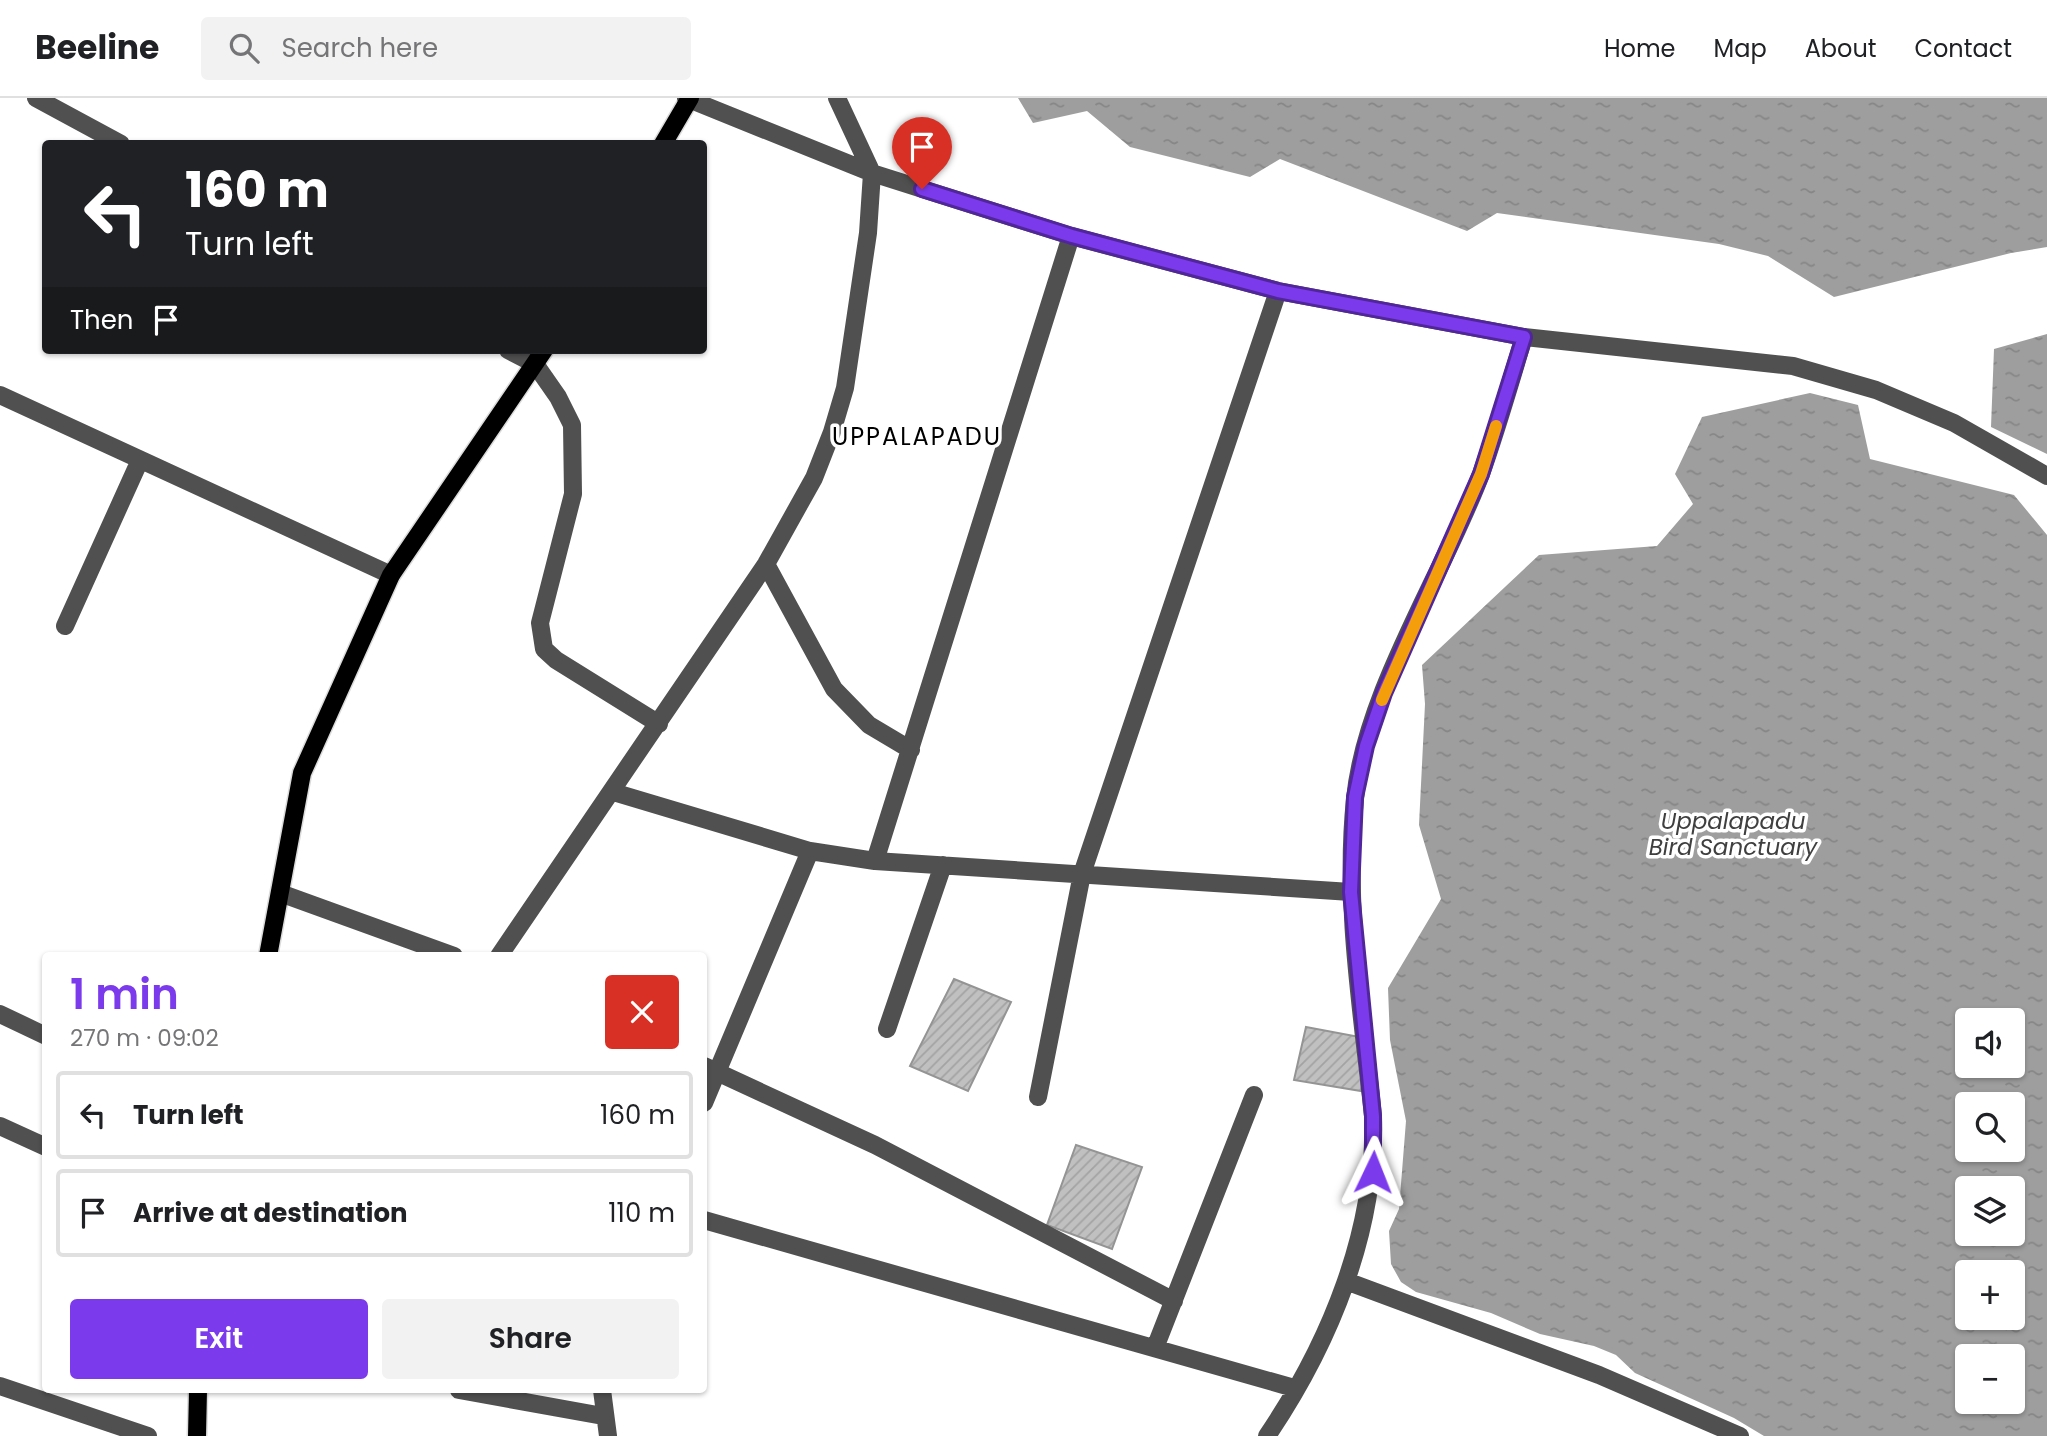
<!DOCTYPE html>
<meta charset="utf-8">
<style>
:root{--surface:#fff;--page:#f2f2f2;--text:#202124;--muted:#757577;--line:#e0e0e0;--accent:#7c3aed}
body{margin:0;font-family:Poppins,sans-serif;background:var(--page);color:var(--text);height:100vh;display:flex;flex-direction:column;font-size:26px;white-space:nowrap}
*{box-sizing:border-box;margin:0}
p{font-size:23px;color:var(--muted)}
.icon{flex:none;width:38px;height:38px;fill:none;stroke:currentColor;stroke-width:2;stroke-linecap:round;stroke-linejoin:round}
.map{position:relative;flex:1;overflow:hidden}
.drawer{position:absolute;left:42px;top:854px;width:665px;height:441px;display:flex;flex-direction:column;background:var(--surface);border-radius:7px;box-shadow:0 2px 5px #0004}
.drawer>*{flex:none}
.hud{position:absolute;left:42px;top:42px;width:665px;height:214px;border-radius:7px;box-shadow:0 2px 5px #0004;background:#202124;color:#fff;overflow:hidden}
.fabs{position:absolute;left:1955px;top:910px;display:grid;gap:14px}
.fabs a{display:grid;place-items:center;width:70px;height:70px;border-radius:7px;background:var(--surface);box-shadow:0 2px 5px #0004;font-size:35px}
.pin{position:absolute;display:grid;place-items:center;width:60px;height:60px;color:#fff;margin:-72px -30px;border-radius:50% 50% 50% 0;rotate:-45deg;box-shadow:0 0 7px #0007}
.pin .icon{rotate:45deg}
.me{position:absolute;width:77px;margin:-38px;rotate:2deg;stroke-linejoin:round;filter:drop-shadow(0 0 5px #0008)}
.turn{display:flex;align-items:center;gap:24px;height:147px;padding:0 28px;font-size:32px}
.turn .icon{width:91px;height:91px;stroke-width:2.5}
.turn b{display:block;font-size:49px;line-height:60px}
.then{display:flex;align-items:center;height:66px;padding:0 28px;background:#0003;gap:14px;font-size:26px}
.round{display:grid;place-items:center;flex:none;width:74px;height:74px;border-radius:7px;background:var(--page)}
.overview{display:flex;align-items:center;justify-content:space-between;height:119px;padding:0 28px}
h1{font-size:42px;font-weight:600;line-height:52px;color:var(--accent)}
.action{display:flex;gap:14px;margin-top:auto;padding:14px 28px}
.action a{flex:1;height:80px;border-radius:7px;background:var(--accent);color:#fff;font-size:28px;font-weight:600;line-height:80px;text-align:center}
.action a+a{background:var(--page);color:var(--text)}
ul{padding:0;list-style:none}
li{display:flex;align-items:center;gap:21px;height:88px;margin:0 14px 10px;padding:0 14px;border:4px solid var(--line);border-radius:7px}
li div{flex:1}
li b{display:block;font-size:26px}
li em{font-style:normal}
header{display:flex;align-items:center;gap:42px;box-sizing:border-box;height:98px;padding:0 35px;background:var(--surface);border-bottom:2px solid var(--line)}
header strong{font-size:33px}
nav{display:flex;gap:38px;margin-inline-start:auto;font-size:24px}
.search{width:490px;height:63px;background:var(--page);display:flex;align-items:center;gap:18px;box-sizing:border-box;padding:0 24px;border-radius:7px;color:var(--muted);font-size:26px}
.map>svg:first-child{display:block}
.water{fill:url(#water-ripples);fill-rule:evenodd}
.building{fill:url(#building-hatch);stroke:#949494;stroke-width:2}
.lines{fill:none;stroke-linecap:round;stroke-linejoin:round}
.major-casing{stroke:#dbdbdb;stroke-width:21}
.minor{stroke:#505050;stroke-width:18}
.major{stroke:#000;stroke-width:18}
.route-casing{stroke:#51269a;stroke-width:18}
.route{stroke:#7c3aed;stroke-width:12}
.slow{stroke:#f59e0b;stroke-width:12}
.labels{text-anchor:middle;stroke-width:7;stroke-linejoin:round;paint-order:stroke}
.water-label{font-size:23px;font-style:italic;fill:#3f3f3f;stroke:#fff}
.quarter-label{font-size:24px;letter-spacing:2px;fill:#000;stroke:#fff}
</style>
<header>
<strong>Beeline</strong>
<div class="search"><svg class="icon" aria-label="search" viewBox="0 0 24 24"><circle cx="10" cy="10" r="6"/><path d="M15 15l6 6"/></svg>Search here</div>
<nav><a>Home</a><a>Map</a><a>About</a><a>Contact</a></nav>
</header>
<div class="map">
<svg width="2047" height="1338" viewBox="0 0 2047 1338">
<defs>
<pattern id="water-ripples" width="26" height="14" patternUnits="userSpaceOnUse" patternTransform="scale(1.75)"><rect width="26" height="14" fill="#9e9e9e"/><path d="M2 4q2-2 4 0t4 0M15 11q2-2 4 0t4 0" fill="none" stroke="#868686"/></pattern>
<pattern id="building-hatch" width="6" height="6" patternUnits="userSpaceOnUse" patternTransform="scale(1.75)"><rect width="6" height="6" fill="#c0c0c0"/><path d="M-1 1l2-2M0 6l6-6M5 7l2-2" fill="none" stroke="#a3a3a3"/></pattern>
</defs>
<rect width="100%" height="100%" fill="#fff"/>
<path class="water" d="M1018,0H2047V149L2011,155L1834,199L1768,158L1719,146L1497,115L1467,133L1280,61L1250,79L1130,49L1087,13L1033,25Z
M2047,236V356L1991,329L1994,251Z
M1810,295L1858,307L1870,361L2014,397L2047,437V1338H1764L1734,1320L1635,1275L1616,1257L1594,1248L1540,1236L1491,1215L1416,1194L1401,1184L1391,1166L1389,1133L1399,1111L1406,1023L1390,942L1388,890L1441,801L1419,727L1425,606L1422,567L1539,457L1657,448L1693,406L1675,376L1702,319ZM1967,922H2012V968H1967ZM1967,1006H2012V1052H1967ZM1967,1090H2012V1136H1967ZM1967,1174H2012V1220H1967ZM1967,1258H2012V1304H1967Z"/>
<path class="building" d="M954,881L1011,904L968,993L910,968Z
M1306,929L1365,940L1361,993L1294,982Z
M1076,1047L1142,1069L1112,1151L1047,1127Z"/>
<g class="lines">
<defs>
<path id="major" d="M663,46L690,0
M268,858L302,675L391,477L544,252
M197,1338L198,1292"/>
</defs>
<use href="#major" class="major-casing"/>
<path class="minor" d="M36,0L121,46
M686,0L872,75L1071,138L1278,193L1524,239L1793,268L1876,292L1954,325L2047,378
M508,252L535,266L558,299L572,327L573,396L540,525L544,551L556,562L659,626
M0,297L391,477
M766,466L834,591L869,627L911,652
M65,528L140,362
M613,694L810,753L875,763L1351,794
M875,763L1071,138
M280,795L454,858
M499,858L766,466L814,380L832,334L845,290L868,135L872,75L837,0
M0,916L46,938
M887,931L943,767
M704,968L875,1047L1174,1203
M1038,999L1082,776L1278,193
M704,1005L810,753
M0,1028L46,1049
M704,1122L1294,1290
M1346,1183L1599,1277L1740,1338
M1155,1250L1254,997
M0,1288L148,1338
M459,1292L603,1318
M602,1292L608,1338
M1267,1338C1330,1245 1377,1131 1373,1018C1362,913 1344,806 1355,701C1365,595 1443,477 1481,376C1497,331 1510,285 1524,239"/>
<use href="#major" class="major"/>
</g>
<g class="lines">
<defs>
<path id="route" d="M922,91L1072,138L1278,193L1524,239L1481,376L1384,595L1366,648L1355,699L1351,794L1373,1018V1074"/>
</defs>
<use href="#route" class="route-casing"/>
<use href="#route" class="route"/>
<path class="slow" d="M1382,602L1481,376L1496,328"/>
</g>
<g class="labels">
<g class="water-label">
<text x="1733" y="731">Uppalapadu<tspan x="1733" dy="26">Bird Sanctuary</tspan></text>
</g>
<g class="quarter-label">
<text x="917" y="347">UPPALAPADU</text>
</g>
</g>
</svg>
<div class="fabs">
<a><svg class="icon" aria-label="sound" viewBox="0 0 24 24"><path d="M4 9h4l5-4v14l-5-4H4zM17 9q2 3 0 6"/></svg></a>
<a><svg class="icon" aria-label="search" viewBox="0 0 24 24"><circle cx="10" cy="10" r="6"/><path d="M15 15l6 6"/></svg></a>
<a><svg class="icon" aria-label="layers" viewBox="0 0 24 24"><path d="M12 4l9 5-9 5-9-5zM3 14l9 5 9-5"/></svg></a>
<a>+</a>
<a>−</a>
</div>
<div class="pin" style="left:922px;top:91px;background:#d93025"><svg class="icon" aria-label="arrive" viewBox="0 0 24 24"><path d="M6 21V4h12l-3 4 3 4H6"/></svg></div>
<svg class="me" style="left:1373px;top:1074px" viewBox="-20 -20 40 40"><path d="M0-17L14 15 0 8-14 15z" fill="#7c3aed" stroke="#fff" stroke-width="4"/></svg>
<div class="hud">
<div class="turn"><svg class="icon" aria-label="left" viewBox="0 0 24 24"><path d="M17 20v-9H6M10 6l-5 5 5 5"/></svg><div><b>160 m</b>Turn left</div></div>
<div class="then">Then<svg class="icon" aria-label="arrive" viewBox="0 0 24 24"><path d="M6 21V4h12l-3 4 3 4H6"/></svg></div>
</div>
<section class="drawer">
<div class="overview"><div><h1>1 min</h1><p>270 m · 09:02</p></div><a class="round" style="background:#d93025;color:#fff"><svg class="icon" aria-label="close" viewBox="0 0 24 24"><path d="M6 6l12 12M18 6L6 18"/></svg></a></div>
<ul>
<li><svg class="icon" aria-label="left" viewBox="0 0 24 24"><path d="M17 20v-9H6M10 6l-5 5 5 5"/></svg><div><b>Turn left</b></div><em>160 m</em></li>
<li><svg class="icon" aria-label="arrive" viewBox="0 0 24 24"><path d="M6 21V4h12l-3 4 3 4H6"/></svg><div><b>Arrive at destination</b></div><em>110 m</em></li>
</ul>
<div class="action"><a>Exit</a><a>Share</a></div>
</section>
</div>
